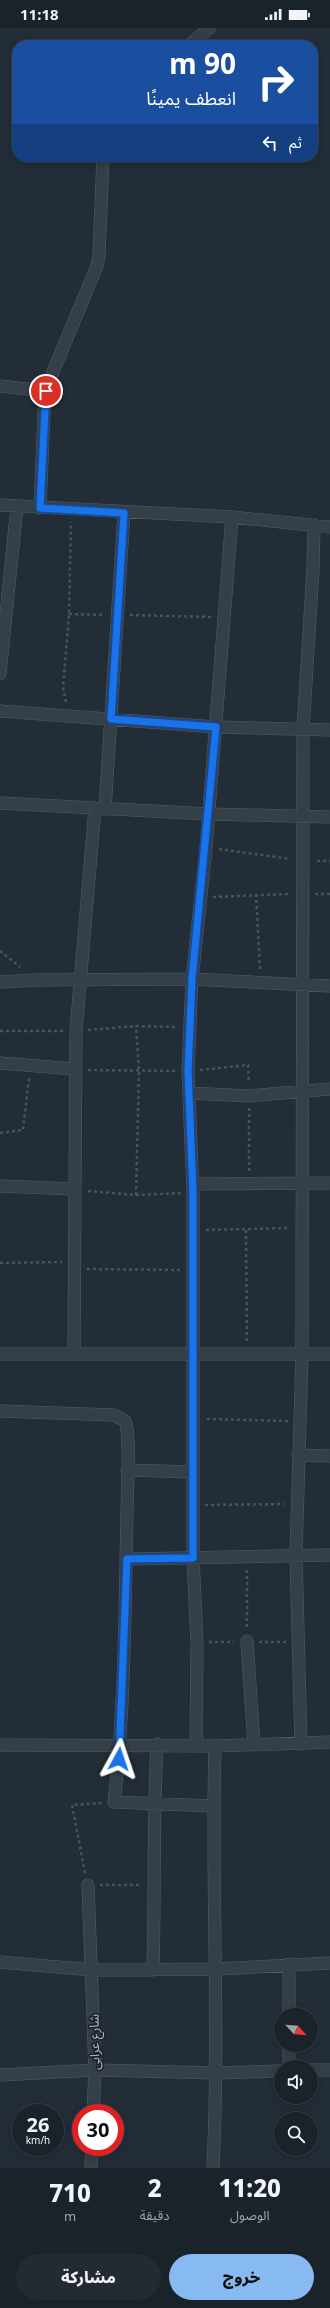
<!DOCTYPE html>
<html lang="ar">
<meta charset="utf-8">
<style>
:root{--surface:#1a222a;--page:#232a32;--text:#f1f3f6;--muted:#9fa4a8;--line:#383f47;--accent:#88baf2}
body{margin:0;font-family:"Noto Sans","Noto Sans Arabic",sans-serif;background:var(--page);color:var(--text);direction:rtl;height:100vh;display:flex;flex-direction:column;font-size:15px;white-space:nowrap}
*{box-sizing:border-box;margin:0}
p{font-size:13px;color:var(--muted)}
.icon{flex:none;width:22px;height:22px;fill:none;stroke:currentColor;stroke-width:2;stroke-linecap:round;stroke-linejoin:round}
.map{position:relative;height:2140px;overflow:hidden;direction:ltr}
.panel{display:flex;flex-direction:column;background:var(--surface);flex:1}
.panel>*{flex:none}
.guide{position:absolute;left:12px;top:12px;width:306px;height:122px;border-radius:16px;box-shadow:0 2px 10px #0003,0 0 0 1px var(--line);direction:rtl;background:#1a4fa0;color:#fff;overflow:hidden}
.needle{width:26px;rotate:116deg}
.controls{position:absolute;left:274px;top:1980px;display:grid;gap:8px}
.controls a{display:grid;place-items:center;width:44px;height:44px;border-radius:50%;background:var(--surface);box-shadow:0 2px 10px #0003,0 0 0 1px var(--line);font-size:20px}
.speed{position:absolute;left:12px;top:2076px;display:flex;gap:8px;font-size:20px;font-weight:700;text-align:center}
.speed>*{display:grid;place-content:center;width:52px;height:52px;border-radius:50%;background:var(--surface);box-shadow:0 2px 10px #0003,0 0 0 1px var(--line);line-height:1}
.speed small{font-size:10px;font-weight:400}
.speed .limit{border:6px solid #d22;background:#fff;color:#111}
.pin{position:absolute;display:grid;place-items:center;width:34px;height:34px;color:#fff;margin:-17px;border:2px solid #fff;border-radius:50%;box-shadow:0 1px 4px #0007}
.me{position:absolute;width:44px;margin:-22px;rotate:5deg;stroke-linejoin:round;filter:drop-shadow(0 0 3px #0008)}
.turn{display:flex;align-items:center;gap:14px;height:84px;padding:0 16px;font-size:18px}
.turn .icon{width:52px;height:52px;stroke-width:2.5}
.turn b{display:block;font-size:28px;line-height:34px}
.then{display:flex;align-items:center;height:38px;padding:0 16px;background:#0003;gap:8px;font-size:15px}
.eta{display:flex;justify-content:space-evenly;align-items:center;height:68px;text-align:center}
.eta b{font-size:24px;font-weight:800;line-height:28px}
.button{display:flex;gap:8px;margin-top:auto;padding:8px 16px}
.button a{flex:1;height:46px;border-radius:24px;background:var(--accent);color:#111;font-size:16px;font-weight:800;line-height:46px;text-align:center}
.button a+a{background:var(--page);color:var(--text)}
.status{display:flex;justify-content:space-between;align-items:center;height:28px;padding:0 20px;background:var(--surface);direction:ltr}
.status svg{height:11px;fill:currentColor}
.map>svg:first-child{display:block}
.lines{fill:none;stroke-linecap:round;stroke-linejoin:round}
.minor-casing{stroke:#535d66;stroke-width:13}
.path{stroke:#445758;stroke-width:2.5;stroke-dasharray:3 3;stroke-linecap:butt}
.minor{stroke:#353f48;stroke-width:12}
.route-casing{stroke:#114b97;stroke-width:10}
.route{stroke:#1a73e8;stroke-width:7}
.labels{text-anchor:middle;stroke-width:3.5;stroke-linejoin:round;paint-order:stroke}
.street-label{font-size:13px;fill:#b0bac5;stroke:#1b242d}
</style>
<div class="status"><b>11:18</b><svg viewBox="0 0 49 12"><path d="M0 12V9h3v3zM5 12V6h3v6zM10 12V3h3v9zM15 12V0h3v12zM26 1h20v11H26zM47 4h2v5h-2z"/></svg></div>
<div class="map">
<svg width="330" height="2140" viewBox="0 0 330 2140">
<rect width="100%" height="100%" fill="#222d38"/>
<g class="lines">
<defs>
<path id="minor" d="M189,17L210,0
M0,358L45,363
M0,477L232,489L330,499
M40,480L45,363L97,238L99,227L103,129
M0,646L17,478
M0,683L216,699L330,702
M0,775L209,786L330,789
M105,781L124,485
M0,954L36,952L192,951L330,958
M0,1035L74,1041
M189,1065L249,1068L330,1061
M193,1156L330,1155
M0,1158L73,1161
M74,1325L76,1003L95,780
M0,1326H330
M0,1383L114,1387L125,1393C131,1408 127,1465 127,1484C125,1581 125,1678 114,1774L213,1778
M298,1427L330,1428
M127,1442L193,1444
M127,1531L330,1527
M247,1613L254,1717
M301,1716L296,1527L302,1327L303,702L313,541L314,497
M0,1717L215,1718L330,1714
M196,1717L197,1615L193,1530V1165L188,1043L192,951L206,820L232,489
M88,1857L95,2042L93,2085
M0,1934L92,1942L217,1941L330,1935
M289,1936V1987
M153,1942C155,1867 153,1792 157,1716
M289,2017V2039
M311,2042H330
M0,2047L95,2042L217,2045L281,2043
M91,2140L92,2119
M213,2140C220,1999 211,1859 215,1718"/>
</defs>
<use href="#minor" class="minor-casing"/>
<path class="path" d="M69,586L105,587
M130,587L211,589
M66,674L63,660L69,586L71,494
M219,821L290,831
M317,833H330
M256,866L260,941
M315,866H330
M213,869L290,866
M0,923L20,939
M88,1002L136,998L177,999
M0,1003H63
M88,1042L175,1043
M200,1042L248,1037L249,1055
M249,1080V1143
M0,1105L23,1102L29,1050
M88,1163L136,1167L181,1165
M136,1167L139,1043L136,998
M206,1202L289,1200
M246,1202L247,1314
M0,1235L62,1234
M87,1241L180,1242
M207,1391L288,1393
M205,1477L284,1476
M247,1542V1601
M209,1614H234
M259,1614H286
M85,1845L72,1777L102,1775
M100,1857H141"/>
<use href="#minor" class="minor"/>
</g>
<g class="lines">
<defs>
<path id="route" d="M46,363L40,480L124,485L111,691L216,699L192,951L188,1043L193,1165V1530L127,1531L119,1731"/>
</defs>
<use href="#route" class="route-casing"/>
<use href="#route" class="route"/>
</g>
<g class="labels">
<g class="street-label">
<text transform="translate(94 2014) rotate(-91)" y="5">شارع عرابى</text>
</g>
</g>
</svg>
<div class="controls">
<a><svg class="needle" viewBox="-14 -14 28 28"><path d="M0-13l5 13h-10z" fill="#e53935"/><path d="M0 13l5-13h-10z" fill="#9fa4a8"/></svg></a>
<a><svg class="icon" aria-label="sound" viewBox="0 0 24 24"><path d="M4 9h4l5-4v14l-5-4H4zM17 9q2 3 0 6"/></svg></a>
<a><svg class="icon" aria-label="search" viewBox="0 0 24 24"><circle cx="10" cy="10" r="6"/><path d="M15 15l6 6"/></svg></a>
</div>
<div class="speed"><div>26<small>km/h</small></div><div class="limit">30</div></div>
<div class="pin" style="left:46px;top:363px;background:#d93025"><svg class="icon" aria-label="arrive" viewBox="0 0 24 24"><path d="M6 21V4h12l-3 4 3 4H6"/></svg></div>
<svg class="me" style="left:119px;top:1731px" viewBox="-20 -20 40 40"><path d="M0-17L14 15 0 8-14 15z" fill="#1a73e8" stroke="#fff" stroke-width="4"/></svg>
<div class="guide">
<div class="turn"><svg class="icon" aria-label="right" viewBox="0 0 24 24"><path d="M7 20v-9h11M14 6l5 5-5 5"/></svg><div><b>90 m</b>انعطف يمينًا</div></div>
<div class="then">ثم<svg class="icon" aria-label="left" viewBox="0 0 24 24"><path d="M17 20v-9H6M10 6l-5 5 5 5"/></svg></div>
</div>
</div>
<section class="panel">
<div class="eta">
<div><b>11:20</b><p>الوصول</p></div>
<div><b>2</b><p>دقيقة</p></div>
<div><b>710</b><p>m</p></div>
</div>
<div class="button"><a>خروج</a><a>مشاركة</a></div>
</section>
